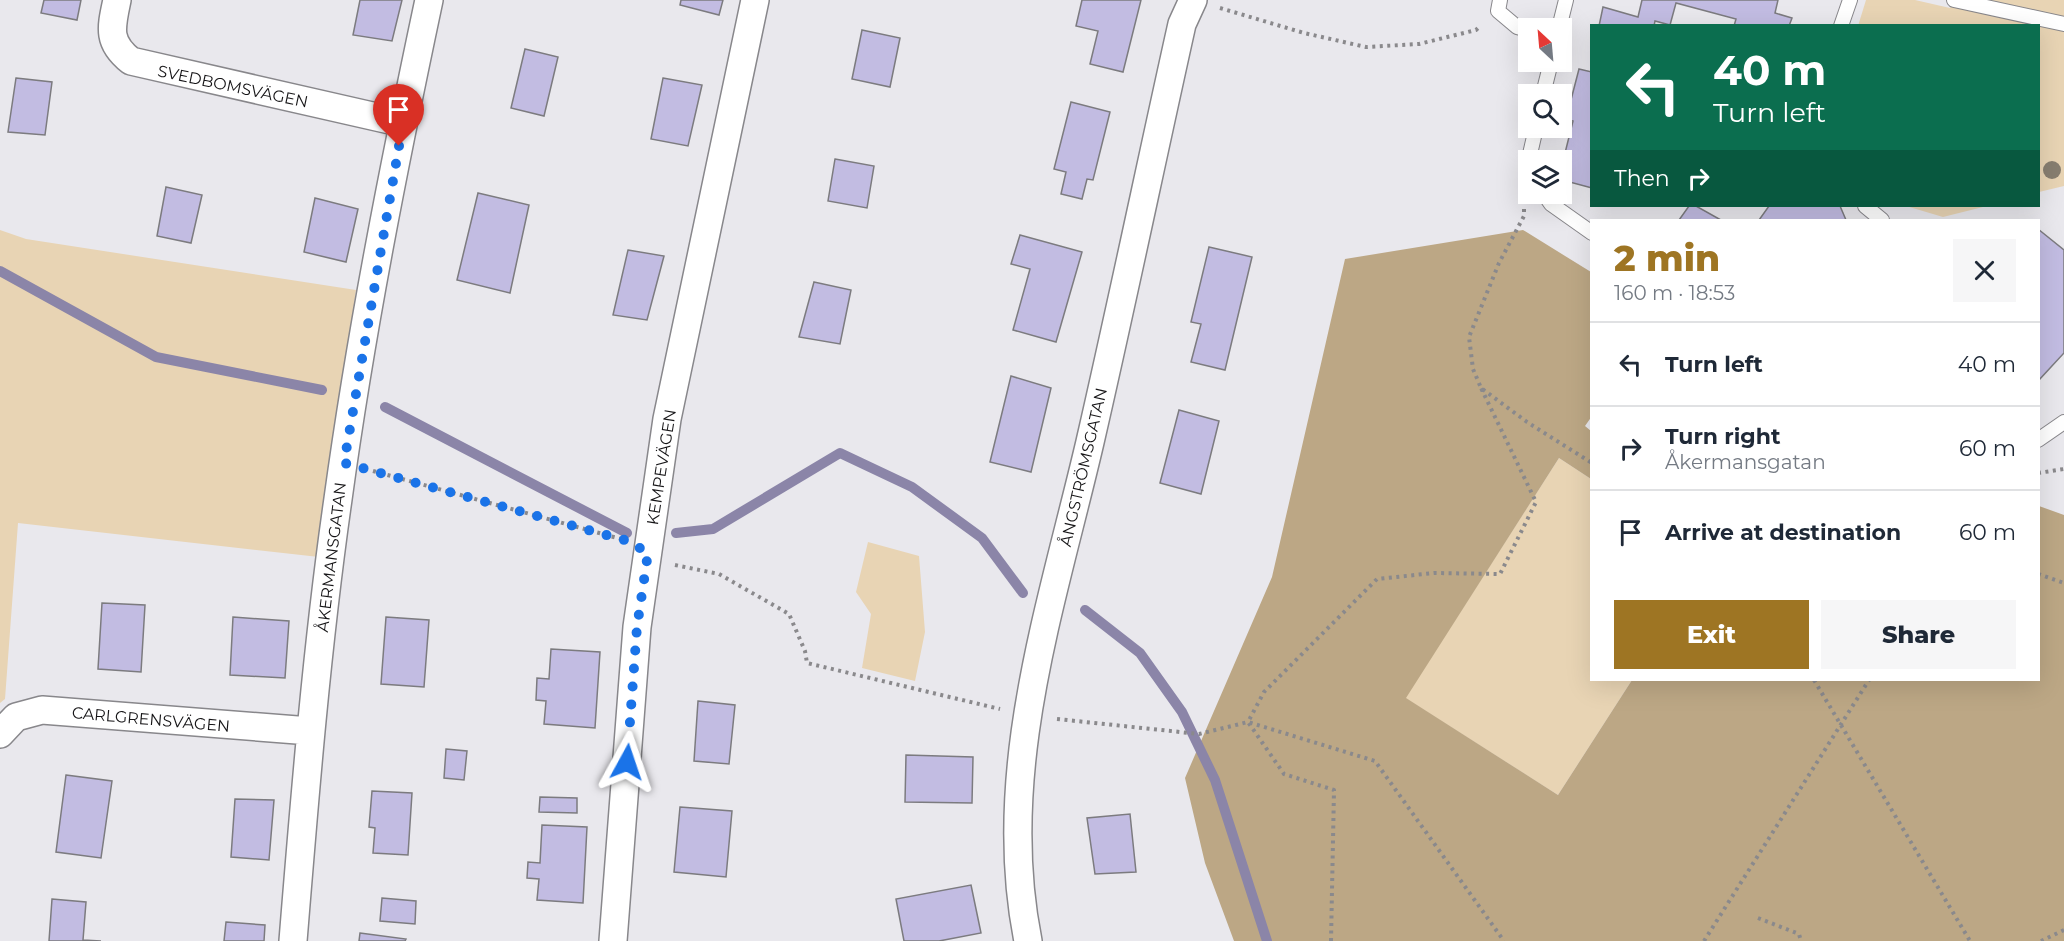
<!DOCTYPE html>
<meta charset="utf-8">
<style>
:root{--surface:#fff;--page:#f6f6f7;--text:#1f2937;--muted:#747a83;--line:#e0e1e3;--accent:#9e7523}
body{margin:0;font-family:Montserrat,sans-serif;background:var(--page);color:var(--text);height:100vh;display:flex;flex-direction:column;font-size:22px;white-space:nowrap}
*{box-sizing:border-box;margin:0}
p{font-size:20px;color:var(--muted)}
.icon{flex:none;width:33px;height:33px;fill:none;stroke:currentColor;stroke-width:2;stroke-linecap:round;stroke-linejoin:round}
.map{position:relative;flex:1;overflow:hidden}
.sheet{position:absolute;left:1590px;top:219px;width:450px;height:462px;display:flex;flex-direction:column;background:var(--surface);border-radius:0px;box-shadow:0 6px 24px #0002}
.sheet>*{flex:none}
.guide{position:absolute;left:1590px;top:24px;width:450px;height:183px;border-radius:0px;box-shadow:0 6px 24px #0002;background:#0b6e4f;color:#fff;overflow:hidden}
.needle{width:39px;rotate:334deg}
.buttons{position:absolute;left:1518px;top:18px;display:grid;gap:12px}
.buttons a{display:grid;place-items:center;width:54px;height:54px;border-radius:0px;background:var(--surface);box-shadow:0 6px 24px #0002;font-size:30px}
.pin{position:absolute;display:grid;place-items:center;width:51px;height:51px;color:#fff;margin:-62px -26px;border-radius:50% 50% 50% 0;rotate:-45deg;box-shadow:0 0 6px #0007}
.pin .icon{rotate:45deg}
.me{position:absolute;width:66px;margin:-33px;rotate:5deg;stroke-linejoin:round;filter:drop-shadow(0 0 4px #0008)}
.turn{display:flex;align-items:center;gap:21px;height:126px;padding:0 24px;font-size:27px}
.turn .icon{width:78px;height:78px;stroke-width:2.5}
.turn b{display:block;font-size:42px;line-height:51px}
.then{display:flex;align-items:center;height:57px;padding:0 24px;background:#0003;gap:12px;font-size:22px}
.round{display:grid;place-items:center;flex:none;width:63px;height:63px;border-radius:0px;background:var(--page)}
.head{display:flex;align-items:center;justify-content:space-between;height:102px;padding:0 24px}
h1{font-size:36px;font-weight:800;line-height:45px;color:var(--accent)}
.cta{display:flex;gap:12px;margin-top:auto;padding:12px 24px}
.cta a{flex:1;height:69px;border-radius:0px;background:var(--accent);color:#fff;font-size:24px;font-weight:800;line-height:69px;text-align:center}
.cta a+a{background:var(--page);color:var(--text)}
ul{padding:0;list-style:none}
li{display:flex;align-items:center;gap:18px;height:84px;padding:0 24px;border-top:2px solid var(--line)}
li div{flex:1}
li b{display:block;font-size:22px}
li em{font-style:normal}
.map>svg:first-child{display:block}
.green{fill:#e8d4b4}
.forest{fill:#bca785}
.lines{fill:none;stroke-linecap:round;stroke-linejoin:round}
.stream{stroke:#8b85a8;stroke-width:10}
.building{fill:#c2bce2;stroke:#7c7b7f;stroke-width:1.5}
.lane-casing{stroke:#88878b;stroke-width:16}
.street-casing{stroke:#88878b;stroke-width:30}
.path{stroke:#8a898c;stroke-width:4;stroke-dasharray:3 4.5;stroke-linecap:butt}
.lane{stroke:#fff;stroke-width:14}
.street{stroke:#fff;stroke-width:27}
.tree{fill:#877e70}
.route{stroke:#1a73e8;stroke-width:10;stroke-dasharray:0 18}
.labels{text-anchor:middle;stroke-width:4.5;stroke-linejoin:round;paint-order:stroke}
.street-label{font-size:16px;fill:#151416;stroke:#fff}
</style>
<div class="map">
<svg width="2064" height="941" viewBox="0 0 2064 941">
<rect width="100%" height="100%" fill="#e9e8ed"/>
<path class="green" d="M1866,0H1915L1950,8L1956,0H2064V186L2039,192L2038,26H1858Z
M1906,206H1987L1943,217Z
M0,230L26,239L356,290L319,557L18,523L5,699L0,703Z
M1559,458L1591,479L1592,680H1632L1558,795L1405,698Z
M868,542L919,556L925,632L915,681L862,668L871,614L856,592Z"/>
<path class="forest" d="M1523,230L1591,272L1592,416L1585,426L1591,431V479L1559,458L1406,698L1558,795L1632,680H2038L2039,506L2064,515V941H1234L1205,863L1185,778L1272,577L1345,259Z"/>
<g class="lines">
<path class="stream" d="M0,271L156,357L322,390
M385,407L627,533
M676,533L713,529L840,453L912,487L982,538L1023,593
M1085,610L1140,653L1182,712L1215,780L1267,941"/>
</g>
<path class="building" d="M44,0H81L77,20L41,13Z
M360,0H402L392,41L353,35Z
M681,0H723L719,15L680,5Z
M1082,0H1141L1123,72L1090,64L1098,31L1076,26Z
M1642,0H1778L1775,13L1792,18L1789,26H1734L1736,19L1676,3L1670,25L1655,21L1654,26H1599L1603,7L1638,17Z
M862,30L900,38L890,87L852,79Z
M525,49L558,57L544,116L511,108Z
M1579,69L1592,72V188L1562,180V165L1573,121L1566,119Z
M16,78L52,82L45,135L8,132Z
M663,78L702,85L688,146L651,139Z
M1071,102L1110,112L1093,180L1087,179L1082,199L1061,194L1066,172L1054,169Z
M835,159L874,166L867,208L828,201Z
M166,187L202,195L191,243L157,236Z
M478,193L529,205L510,293L457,280Z
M315,198L358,209L346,262L304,252Z
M1689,206H1696L1721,220H1679Z
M1769,206H1840L1846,220H1759Z
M2038,229L2064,250V353L2038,381Z
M1020,235L1082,252L1056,342L1013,330L1030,269L1011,264Z
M1209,247L1252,257L1225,370L1191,362L1201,324L1191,322Z
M628,250L664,256L647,320L613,315Z
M814,282L851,290L840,344L799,337Z
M1011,376L1051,388L1031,472L990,462Z
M1179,410L1219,421L1201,494L1160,483Z
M102,603L145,605L141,672L98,669Z
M233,617L289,621L285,678L230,675Z
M386,617L429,620L424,687L381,684Z
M551,649L600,652L595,728L544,724L546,701L536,700L537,678L549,679Z
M698,701L735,705L729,764L694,761Z
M446,749L467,751L464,780L444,778Z
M906,755L973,757L972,803L905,802Z
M66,775L112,781L101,858L56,852Z
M372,791L412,793L408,855L373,853L375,828L369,827Z
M540,797L577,798V813L539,812Z
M235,799L274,800L269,860L231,857Z
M680,807L732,811L726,877L674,872Z
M1130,814L1136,872L1095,874L1087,818Z
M542,825L587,827L583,903L537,900L539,879L527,878L528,862L540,863Z
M971,885L981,933L939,941H904L896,899Z
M382,898L416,901L415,924L380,921Z
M52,899L86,902L83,940L101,941H49Z
M226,922L265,925L264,941H224Z
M360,933L406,939L405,941H359Z"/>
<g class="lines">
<defs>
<path id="lane" d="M1500,0L1498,11L1517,27L1528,30
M1954,0L2064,24
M1841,26L1850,0
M1559,28L1566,0
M1543,94L1551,62
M1528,169L1527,167L1536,128
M1544,194L1551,204L1592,233
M1865,206L1882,220
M2038,440L2064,422"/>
<path id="street" d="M117,0C111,28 107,42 131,61L403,123
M0,734L16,717L42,710L310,731
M293,941C305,793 317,645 338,499C361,331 394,165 429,0
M613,941L637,627L667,419L755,0
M1028,941C994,772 1052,605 1090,442C1122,303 1151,163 1182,24L1193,0"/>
</defs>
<use href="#lane" class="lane-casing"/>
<use href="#street" class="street-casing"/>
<path class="path" d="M1220,8L1304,33L1366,47L1419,44L1476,30L1480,26
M1524,209V216L1499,263L1469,337L1473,369L1481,388L1527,422L1592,463
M373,471L621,539
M2038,473L2064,469
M675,565L719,574L789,614L805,651L807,663L1000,709
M2038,574L2064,583
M1814,680L1970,941
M1057,719L1199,734L1248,722L1375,761L1504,941
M1758,918L1799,934L1801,941
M1331,941L1334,790L1284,774L1248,722L1264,692L1377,579L1434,573L1500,574L1536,502L1481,388
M1704,941L1869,680
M2041,941L2064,930"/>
<use href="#lane" class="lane"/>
<use href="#street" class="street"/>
</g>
<circle class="tree" cx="2052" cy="170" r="9"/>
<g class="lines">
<path class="route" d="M399,146L344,463L628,541L648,553L637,627L627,762"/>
</g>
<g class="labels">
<g class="street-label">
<text transform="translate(233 86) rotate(12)" y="6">SVEDBOMSVÄGEN</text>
<text transform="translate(661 467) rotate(-81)" y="6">KEMPEVÄGEN</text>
<text transform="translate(1083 467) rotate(-77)" y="6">ÅNGSTRÖMSGATAN</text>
<text transform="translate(331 557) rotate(-83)" y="6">ÅKERMANSGATAN</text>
<text transform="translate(151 719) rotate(5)" y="6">CARLGRENSVÄGEN</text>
</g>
</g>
</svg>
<div class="buttons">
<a><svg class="needle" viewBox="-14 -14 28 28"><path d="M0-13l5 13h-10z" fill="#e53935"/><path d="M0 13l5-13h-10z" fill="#747a83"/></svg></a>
<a><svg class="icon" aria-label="search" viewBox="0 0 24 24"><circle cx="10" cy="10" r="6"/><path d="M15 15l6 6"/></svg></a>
<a><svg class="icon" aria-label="layers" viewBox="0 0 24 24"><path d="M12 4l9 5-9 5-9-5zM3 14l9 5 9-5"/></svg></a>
</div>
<div class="pin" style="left:399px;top:146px;background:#d93025"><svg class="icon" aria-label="arrive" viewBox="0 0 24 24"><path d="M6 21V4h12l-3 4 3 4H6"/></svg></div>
<svg class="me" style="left:627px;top:762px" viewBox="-20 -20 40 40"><path d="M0-17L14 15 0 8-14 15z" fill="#1a73e8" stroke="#fff" stroke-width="4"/></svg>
<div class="guide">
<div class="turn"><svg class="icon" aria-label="left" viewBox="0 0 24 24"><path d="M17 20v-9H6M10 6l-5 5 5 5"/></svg><div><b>40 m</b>Turn left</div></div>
<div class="then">Then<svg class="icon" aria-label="right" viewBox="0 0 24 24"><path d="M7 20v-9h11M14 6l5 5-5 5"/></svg></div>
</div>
<section class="sheet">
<div class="head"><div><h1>2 min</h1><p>160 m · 18:53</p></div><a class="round"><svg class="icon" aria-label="close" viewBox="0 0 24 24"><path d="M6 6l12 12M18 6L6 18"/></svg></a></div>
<ul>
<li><svg class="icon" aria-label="left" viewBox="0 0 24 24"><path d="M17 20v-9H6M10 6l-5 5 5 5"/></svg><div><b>Turn left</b></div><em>40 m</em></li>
<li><svg class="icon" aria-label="right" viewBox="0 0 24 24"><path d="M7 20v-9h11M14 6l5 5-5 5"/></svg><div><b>Turn right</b><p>Åkermansgatan</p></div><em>60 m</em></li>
<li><svg class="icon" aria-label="arrive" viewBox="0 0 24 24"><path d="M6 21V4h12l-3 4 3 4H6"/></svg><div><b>Arrive at destination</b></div><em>60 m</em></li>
</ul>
<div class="cta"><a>Exit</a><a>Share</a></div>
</section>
</div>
